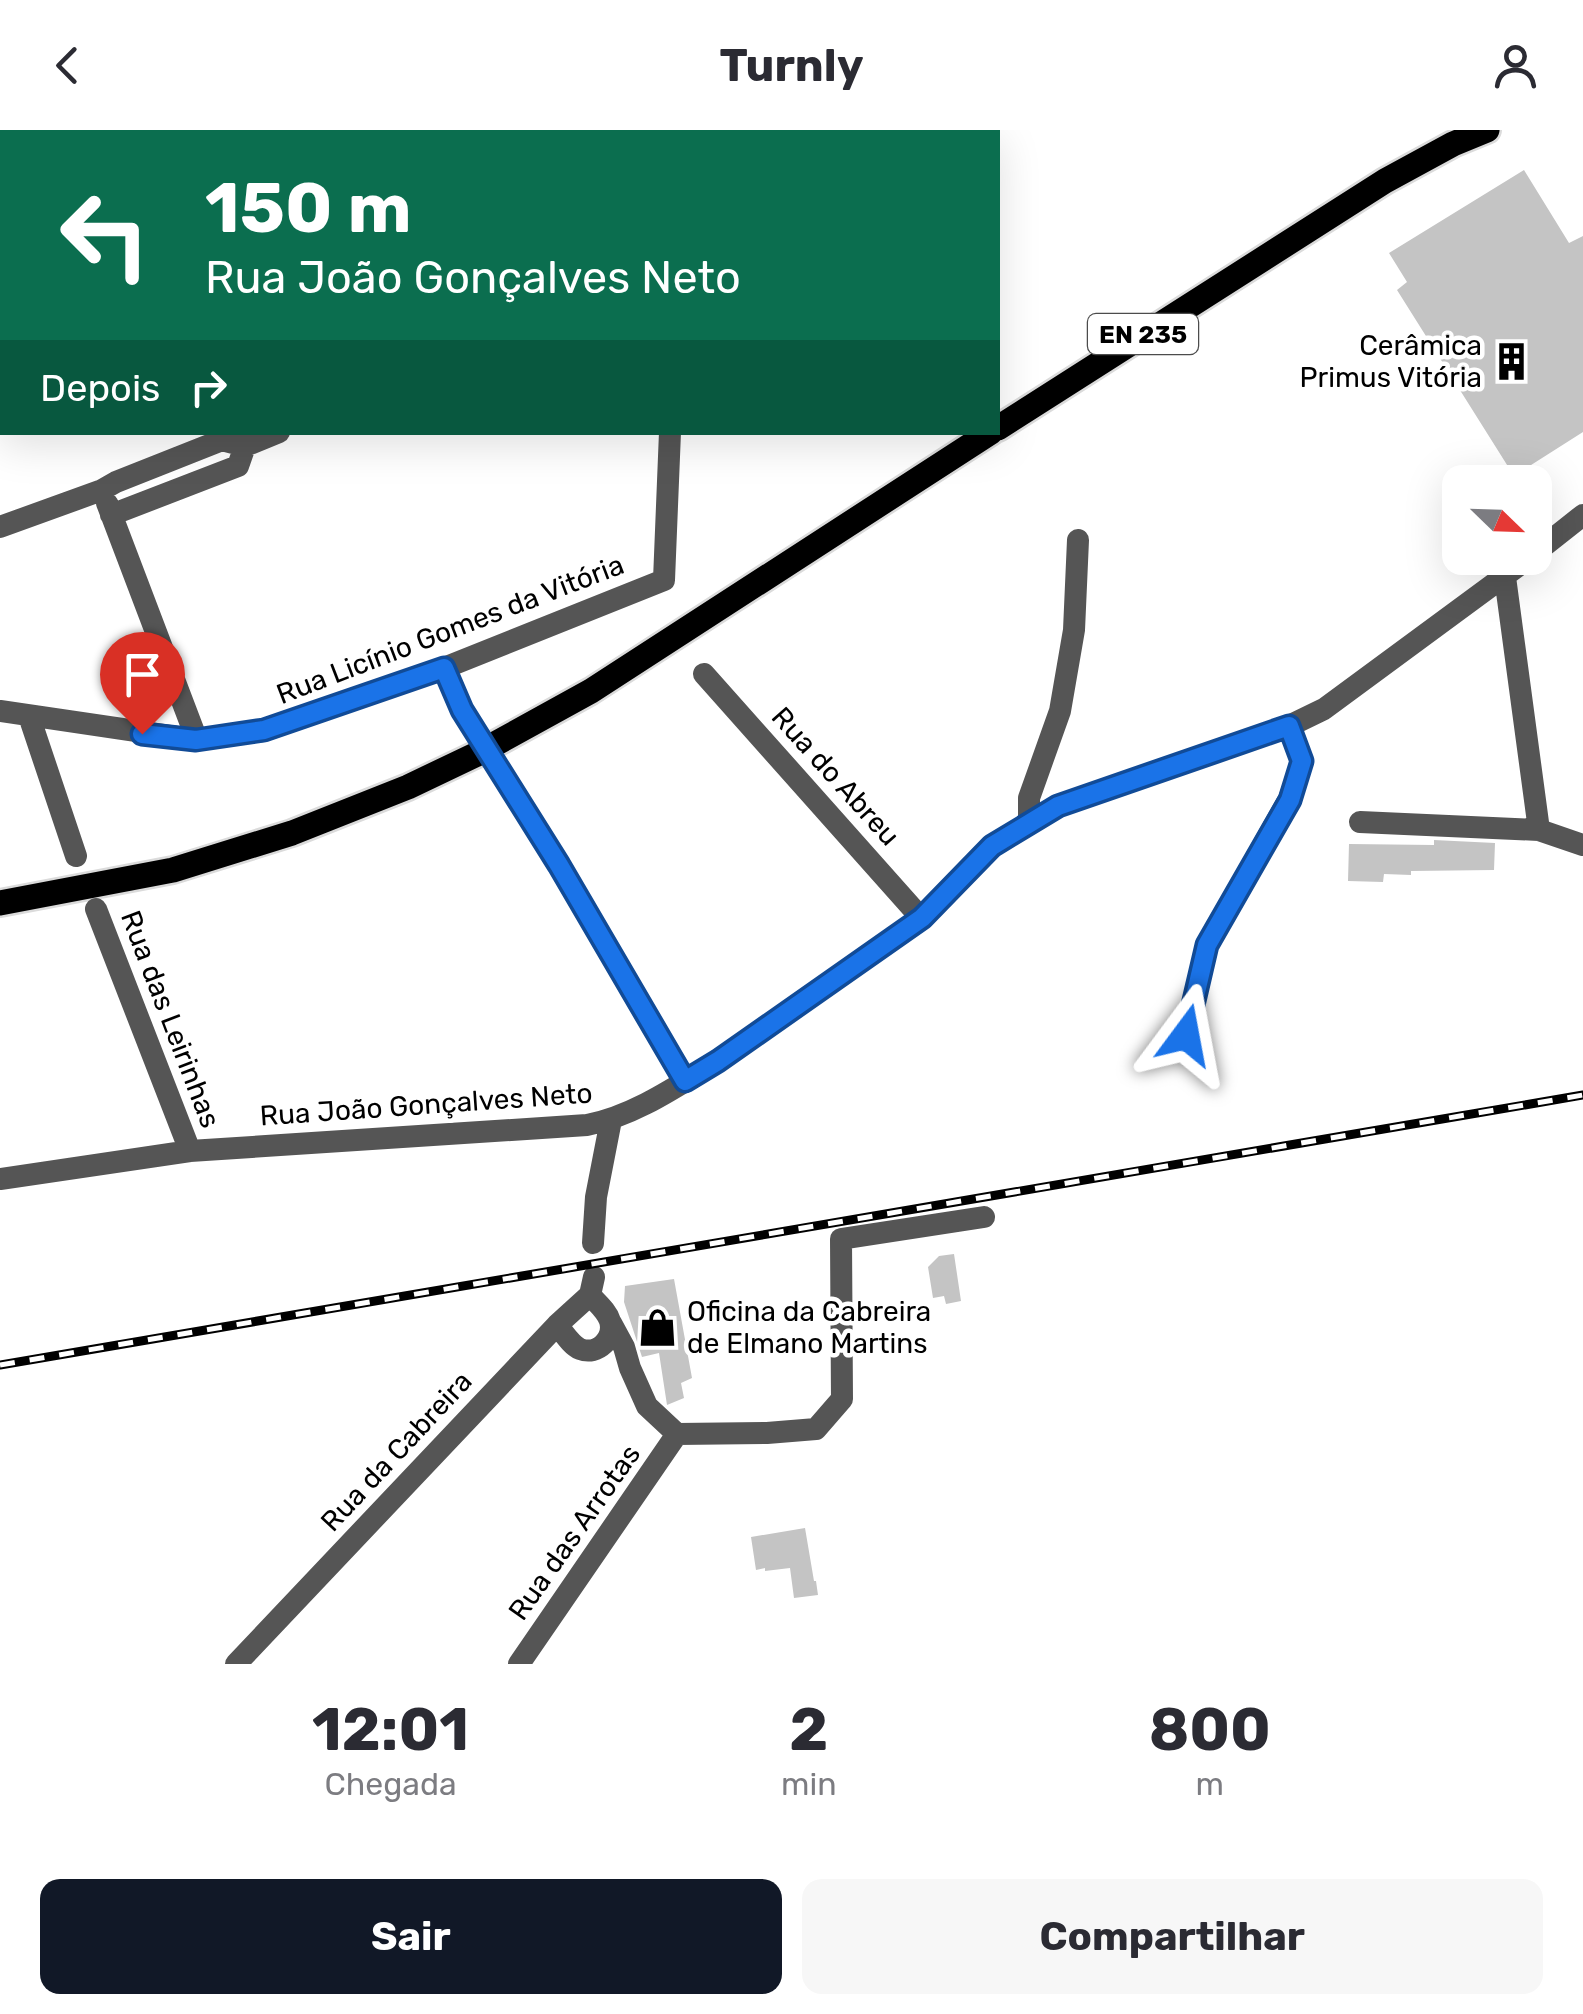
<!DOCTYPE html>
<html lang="pt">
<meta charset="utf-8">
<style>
:root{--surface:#fff;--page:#f7f7f7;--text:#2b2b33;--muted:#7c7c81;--accent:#111827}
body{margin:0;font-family:Rubik,sans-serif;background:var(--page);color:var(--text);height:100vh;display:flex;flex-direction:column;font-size:38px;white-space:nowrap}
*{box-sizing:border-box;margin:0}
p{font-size:32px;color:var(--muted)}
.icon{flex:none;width:55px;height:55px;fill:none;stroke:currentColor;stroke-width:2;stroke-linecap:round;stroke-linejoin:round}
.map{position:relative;height:1534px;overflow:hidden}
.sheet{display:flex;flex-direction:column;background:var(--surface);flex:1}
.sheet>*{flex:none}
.top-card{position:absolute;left:0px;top:0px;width:1000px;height:305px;box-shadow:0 10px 40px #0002;background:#0b6e4f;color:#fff;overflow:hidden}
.needle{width:65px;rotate:113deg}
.buttons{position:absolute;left:1442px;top:335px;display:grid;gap:20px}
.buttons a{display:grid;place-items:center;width:110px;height:110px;border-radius:20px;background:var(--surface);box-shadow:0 10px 40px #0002;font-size:50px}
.pin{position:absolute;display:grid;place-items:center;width:85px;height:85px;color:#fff;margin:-102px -42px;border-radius:50% 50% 50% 0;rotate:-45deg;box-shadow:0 0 10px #0007}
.pin .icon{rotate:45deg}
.me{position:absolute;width:110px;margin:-55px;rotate:13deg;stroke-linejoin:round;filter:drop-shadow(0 0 8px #0008)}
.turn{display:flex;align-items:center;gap:35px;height:210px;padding:0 40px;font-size:45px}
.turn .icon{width:130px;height:130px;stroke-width:2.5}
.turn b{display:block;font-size:70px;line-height:85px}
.then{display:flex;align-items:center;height:95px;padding:0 40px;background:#0003;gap:20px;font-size:38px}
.eta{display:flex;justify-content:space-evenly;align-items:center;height:170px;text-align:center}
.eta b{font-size:60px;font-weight:700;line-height:70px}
.action{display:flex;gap:20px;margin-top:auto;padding:20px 40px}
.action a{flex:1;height:115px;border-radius:20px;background:var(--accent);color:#fff;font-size:40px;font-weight:700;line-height:115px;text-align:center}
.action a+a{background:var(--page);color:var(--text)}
header{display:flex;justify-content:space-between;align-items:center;height:130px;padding:0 40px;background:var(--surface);font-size:45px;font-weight:700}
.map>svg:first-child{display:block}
.building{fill:#c4c4c4}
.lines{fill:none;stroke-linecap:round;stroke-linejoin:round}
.major-casing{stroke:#dbdbdb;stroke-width:30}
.minor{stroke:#555;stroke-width:22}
.major{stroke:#000;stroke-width:25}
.rail-casing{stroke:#000;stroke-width:9}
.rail{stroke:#fff;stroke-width:5;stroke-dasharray:15;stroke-linecap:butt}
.minor-bridge{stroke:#555;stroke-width:22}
.route-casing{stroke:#114b97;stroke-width:25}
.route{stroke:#1a73e8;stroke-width:18}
.labels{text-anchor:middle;stroke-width:9;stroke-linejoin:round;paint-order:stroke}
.shield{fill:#fff;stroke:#4c4c4c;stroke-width:2.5}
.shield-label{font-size:25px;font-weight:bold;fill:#000}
.poi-label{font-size:28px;fill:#000;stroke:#fff;text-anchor:end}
.street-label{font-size:28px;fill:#000;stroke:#fff}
</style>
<header><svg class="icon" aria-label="back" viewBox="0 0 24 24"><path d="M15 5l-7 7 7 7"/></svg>Turnly<svg class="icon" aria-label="person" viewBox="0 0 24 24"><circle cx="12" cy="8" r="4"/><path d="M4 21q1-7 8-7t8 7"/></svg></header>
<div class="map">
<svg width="1583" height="1534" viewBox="0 0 1583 1534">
<rect width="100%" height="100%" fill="#fff"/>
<path class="building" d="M1524,40L1569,113L1583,106V302L1514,346L1397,160L1407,152L1389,123Z
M1434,710L1495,713L1494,740L1411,741V745L1384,744L1383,752L1348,751L1349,714L1434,715Z
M954,1124L961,1171L946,1174L944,1166L933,1168L928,1137L939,1126Z
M674,1149L692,1248L681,1253L684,1268L667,1275L659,1223L642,1227L624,1172L625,1156Z
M805,1398L814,1451H816L818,1465L794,1468L790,1438L765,1441V1438L756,1440L751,1407Z"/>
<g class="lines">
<defs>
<path id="major" d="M559,0L583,2
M392,2L424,0
M742,2L763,0
M0,102H2
M998,298L1385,51L1453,14L1487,0
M0,773L173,740L292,703L408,657L475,625L591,561L991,302"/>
</defs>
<use href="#major" class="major-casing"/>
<path class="minor" d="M245,316L279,302
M107,373L197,610
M0,397L102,360L116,352L222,310L245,316L238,336L111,385
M1535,423L1583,385
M1505,447L1539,700L1583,715
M444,538L462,581
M704,544L922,789
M0,581L197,610L263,601L444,538L664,450L670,302
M29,586L76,726
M510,657L559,735L685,951
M1360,692L1539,700
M1029,694V668L1060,581L1074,500L1078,410
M96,779L190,1021
M1185,905L1207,815L1289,669L1302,631L1289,596
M0,1049L190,1021L587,995C634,986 677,956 718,931L922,789L992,716L1058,676L1289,596L1324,579L1529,428
M593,1113L596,1067L611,990
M611,1193L624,1217L630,1238L647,1276L677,1304L767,1303L816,1299L842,1269L841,1109L984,1087
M557,1195C564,1203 571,1215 580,1219C598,1226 615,1208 610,1191C607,1181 597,1173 590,1165
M236,1534L557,1195L590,1165L594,1147
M519,1534L677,1304"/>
<use href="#major" class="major"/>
<defs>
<path id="rail" d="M0,1235L1583,965"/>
</defs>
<use href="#rail" class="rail-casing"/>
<use href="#rail" class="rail"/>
<path class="minor-bridge" d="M462,581L510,657"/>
</g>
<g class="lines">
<defs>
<path id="route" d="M142,604L196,610L264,600L444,538L462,580L559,735L685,951L718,931L922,788L992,716L1058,676L1289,596L1302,631L1290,670L1207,815L1186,905"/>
</defs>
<use href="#route" class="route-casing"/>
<use href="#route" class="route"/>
</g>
<defs>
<symbol id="building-bare" viewBox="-9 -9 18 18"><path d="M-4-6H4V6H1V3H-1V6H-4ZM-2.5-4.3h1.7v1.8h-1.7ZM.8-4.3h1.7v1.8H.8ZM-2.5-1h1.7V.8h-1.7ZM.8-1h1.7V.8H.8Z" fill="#000" stroke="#fff" stroke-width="2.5" paint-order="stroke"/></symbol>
<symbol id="shop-bare" viewBox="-9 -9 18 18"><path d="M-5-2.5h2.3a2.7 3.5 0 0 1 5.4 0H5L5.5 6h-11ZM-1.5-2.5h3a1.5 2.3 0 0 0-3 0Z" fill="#000" stroke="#fff" stroke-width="2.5" paint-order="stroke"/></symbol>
</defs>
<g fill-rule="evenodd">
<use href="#building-bare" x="1484" y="204" width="55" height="55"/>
<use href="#shop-bare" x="630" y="1170" width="55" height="55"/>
</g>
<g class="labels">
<rect class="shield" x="1088" y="184" width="110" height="40" rx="8"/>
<g class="shield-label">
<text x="1143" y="213">EN 235</text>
</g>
<g class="poi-label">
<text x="1482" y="225">Cerâmica<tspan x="1482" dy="32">Primus Vitória</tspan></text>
<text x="687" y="1191" text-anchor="start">Oficina da Cabreira<tspan x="687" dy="32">de Elmano Martins</tspan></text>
</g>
<g class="street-label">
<text transform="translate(450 499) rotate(-21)" y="10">Rua Licínio Gomes da Vitória</text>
<text transform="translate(836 646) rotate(48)" y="10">Rua do Abreu</text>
<text transform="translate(171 889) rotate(69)" y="10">Rua das Leirinhas</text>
<text transform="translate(426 974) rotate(-4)" y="10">Rua João Gonçalves Neto</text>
<text transform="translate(396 1321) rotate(-47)" y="10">Rua da Cabreira</text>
<text transform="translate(574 1402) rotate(-55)" y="10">Rua das Arrotas</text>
</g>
</g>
</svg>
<div class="buttons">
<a><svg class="needle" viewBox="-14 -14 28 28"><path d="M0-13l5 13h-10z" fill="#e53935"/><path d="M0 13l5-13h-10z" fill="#7c7c81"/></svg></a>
</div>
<div class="pin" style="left:142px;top:604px;background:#d93025"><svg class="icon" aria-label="arrive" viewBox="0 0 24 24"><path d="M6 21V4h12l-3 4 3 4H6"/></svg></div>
<svg class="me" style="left:1186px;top:905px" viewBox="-20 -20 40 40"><path d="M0-17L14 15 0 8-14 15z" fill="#1a73e8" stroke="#fff" stroke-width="4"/></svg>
<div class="top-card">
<div class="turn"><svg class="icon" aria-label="left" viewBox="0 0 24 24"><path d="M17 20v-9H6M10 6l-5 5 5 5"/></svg><div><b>150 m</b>Rua João Gonçalves Neto</div></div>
<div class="then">Depois<svg class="icon" aria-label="right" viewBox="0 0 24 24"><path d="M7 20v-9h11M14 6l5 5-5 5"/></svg></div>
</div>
</div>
<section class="sheet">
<div class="eta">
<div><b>12:01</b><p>Chegada</p></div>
<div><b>2</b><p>min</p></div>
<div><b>800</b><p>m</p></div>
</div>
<div class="action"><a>Sair</a><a>Compartilhar</a></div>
</section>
